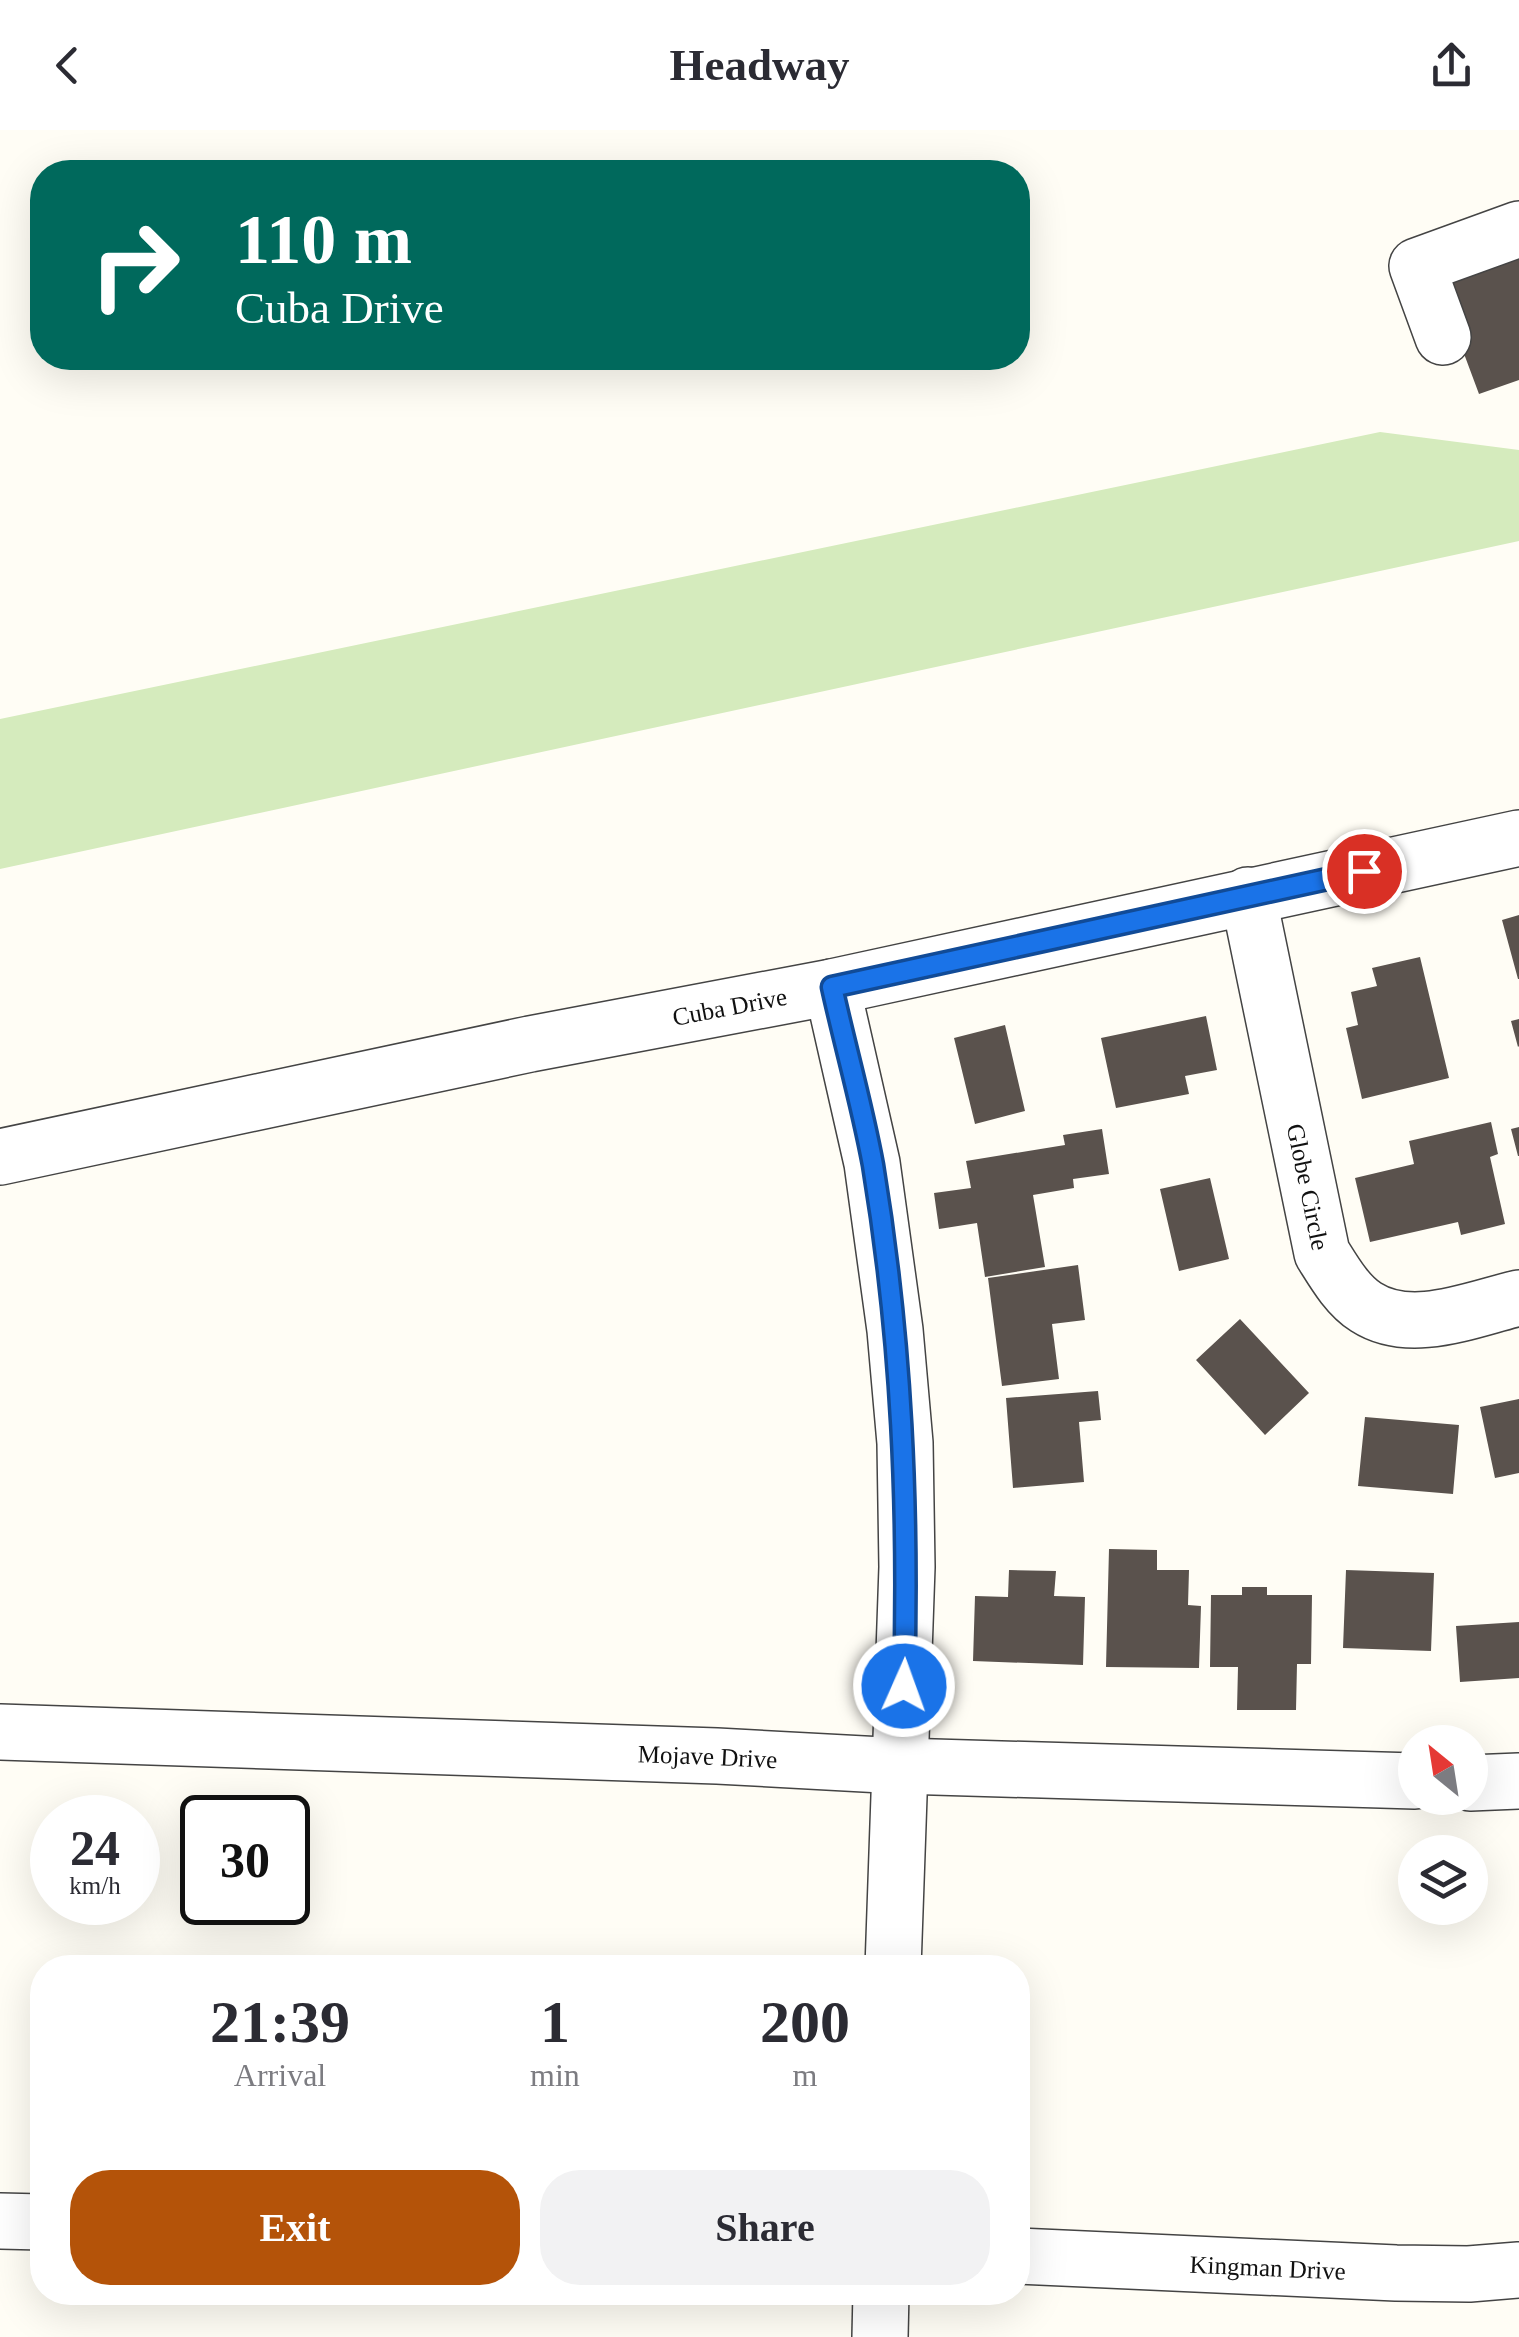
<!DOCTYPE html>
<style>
:root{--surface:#fff;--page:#f2f2f3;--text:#2b2b33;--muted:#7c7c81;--accent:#b45309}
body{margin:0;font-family:Georgia,serif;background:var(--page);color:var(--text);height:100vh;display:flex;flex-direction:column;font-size:38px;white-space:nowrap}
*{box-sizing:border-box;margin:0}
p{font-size:32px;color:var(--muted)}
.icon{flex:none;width:55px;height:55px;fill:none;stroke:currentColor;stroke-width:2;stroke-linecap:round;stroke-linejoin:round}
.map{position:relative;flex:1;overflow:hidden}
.details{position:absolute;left:30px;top:1825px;width:1000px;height:350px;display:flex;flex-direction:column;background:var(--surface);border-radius:40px;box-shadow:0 10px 40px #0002}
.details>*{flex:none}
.banner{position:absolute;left:30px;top:30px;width:1000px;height:210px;border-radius:40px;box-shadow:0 10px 40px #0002;background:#00695c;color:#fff;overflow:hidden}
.needle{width:65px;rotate:330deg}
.fabs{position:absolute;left:1398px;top:1595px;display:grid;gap:20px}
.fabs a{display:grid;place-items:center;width:90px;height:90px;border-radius:50%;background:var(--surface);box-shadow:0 10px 40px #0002;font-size:50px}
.speed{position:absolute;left:30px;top:1665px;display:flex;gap:20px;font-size:50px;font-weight:700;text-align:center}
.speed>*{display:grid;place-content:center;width:130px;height:130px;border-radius:50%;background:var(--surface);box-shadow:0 10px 40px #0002;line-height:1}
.speed small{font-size:25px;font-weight:400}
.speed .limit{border:5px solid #111;border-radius:15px;background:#fff;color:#111}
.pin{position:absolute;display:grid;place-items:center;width:85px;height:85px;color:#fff;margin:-42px;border:5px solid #fff;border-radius:50%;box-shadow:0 2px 10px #0007}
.me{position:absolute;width:110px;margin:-55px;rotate:2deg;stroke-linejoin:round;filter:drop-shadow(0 0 8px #0008)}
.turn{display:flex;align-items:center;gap:35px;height:210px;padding:0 40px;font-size:45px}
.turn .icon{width:130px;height:130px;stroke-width:2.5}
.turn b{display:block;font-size:70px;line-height:85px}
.eta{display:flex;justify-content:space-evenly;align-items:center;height:170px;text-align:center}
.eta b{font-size:60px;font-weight:600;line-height:70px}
.action{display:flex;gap:20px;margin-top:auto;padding:20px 40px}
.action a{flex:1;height:115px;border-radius:40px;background:var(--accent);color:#fff;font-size:40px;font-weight:600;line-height:115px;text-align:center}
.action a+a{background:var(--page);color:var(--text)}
header{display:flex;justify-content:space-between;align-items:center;height:130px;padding:0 40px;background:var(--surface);font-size:45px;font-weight:600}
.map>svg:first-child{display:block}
.green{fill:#d5ebbd}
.building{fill:#5a524d}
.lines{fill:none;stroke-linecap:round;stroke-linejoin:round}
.minor-casing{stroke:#444;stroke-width:58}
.minor{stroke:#fff;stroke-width:55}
.route-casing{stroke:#114b97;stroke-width:25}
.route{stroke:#1a73e8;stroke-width:18}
.labels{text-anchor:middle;stroke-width:10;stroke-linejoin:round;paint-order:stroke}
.street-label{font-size:25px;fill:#111;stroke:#fff}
</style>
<header><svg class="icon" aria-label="back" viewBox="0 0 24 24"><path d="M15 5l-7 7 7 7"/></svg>Headway<svg class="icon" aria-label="share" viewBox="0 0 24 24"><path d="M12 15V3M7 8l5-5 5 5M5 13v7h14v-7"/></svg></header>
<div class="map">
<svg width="1519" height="2207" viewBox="0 0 1519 2207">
<rect width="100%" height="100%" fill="#fffdf5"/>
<path class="green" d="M1380,302L1519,320V411L0,739V589Z"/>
<path class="building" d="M1519,125V250L1479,264L1435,146Z
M1519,785V849H1518L1502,790Z
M1420,827L1449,948L1362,969L1346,898L1358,895L1351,862L1377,856L1372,838Z
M1206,886L1217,940L1185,946L1189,964L1116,978L1101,908Z
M1519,889V916L1518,917L1511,891Z
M1005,895L1025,981L975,994L954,908Z
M1491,992L1498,1024L1490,1027L1505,1094L1461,1105L1458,1092L1370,1112L1355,1048L1414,1034L1409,1011Z
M1519,997V1026H1518L1511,999Z
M1102,999L1109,1044L1073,1049L1074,1058L1033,1065L1045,1137L985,1147L977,1093L939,1099L934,1063L971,1058L966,1031L1065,1015L1063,1005Z
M1210,1048L1229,1129L1179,1141L1160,1059Z
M1078,1135L1085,1190L1052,1194L1059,1249L1002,1256L988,1148Z
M1240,1189L1309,1263L1265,1305L1196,1230Z
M1098,1261L1101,1290L1079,1292L1084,1352L1013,1358L1006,1268Z
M1519,1269V1343L1495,1348L1480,1277Z
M1365,1287L1459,1295L1453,1364L1358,1356Z
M1109,1419L1157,1420V1440H1189L1188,1475L1201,1476L1199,1538L1106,1537Z
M1009,1440L1056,1441L1054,1466L1085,1467L1083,1535L973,1531L975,1466L1008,1467Z
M1346,1440L1434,1443L1431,1521L1343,1518Z
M1242,1457H1267V1465H1312L1311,1534H1297L1296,1580H1237L1238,1537H1210L1211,1465H1242Z
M1519,1492V1548L1460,1552L1456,1496Z"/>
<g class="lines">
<defs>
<g id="minor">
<path d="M1443,207L1417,136L1519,99"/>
<path id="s1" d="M1248,765L1322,1123C1334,1142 1347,1165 1366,1177C1411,1206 1472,1179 1519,1168"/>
<path d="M832,857L872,1033L895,1200L905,1313L907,1437L893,1838"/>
<path id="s2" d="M0,1027L530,914L832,857L1519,708"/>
<path id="s3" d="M0,1602L717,1626L901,1636L1415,1651"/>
<path d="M1470,1653L1519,1651"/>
<path d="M0,2091L42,2092"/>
<path id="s4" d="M1018,2126L1396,2143L1469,2144L1519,2140"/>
<path d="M880,2207L881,2162"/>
</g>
</defs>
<use href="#minor" class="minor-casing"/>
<use href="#minor" class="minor"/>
</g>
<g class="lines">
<defs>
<path id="route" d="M904,1556C909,1379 902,1210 873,1035C862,975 845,916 832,857L1364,741"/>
</defs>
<use href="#route" class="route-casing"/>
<use href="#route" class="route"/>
</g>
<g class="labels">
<g class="street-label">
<text dy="9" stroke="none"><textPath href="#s2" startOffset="745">Cuba Drive</textPath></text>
<text dy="9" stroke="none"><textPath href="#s1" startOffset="298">Globe Circle</textPath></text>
<text dy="9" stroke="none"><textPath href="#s3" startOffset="708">Mojave Drive</textPath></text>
<text dy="9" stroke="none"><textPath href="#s4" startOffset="250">Kingman Drive</textPath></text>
</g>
</g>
</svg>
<div class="fabs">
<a><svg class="needle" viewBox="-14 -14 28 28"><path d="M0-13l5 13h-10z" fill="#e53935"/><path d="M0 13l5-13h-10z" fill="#7c7c81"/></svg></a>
<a><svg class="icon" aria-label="layers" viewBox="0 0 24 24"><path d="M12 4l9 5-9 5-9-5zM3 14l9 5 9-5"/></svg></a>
</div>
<div class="speed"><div>24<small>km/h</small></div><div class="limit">30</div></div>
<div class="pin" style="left:1364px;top:741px;background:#d93025"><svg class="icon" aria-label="arrive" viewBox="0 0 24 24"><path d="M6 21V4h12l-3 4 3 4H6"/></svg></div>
<svg class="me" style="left:904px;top:1556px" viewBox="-20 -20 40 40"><circle r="17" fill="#1a73e8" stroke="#fff" stroke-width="3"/><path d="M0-11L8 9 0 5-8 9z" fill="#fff"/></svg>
<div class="banner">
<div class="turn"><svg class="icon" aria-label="right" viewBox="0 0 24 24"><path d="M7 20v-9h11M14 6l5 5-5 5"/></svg><div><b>110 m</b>Cuba Drive</div></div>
</div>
<section class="details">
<div class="eta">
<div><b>21:39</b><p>Arrival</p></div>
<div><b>1</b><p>min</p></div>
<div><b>200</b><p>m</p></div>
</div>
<div class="action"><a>Exit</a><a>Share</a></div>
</section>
</div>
